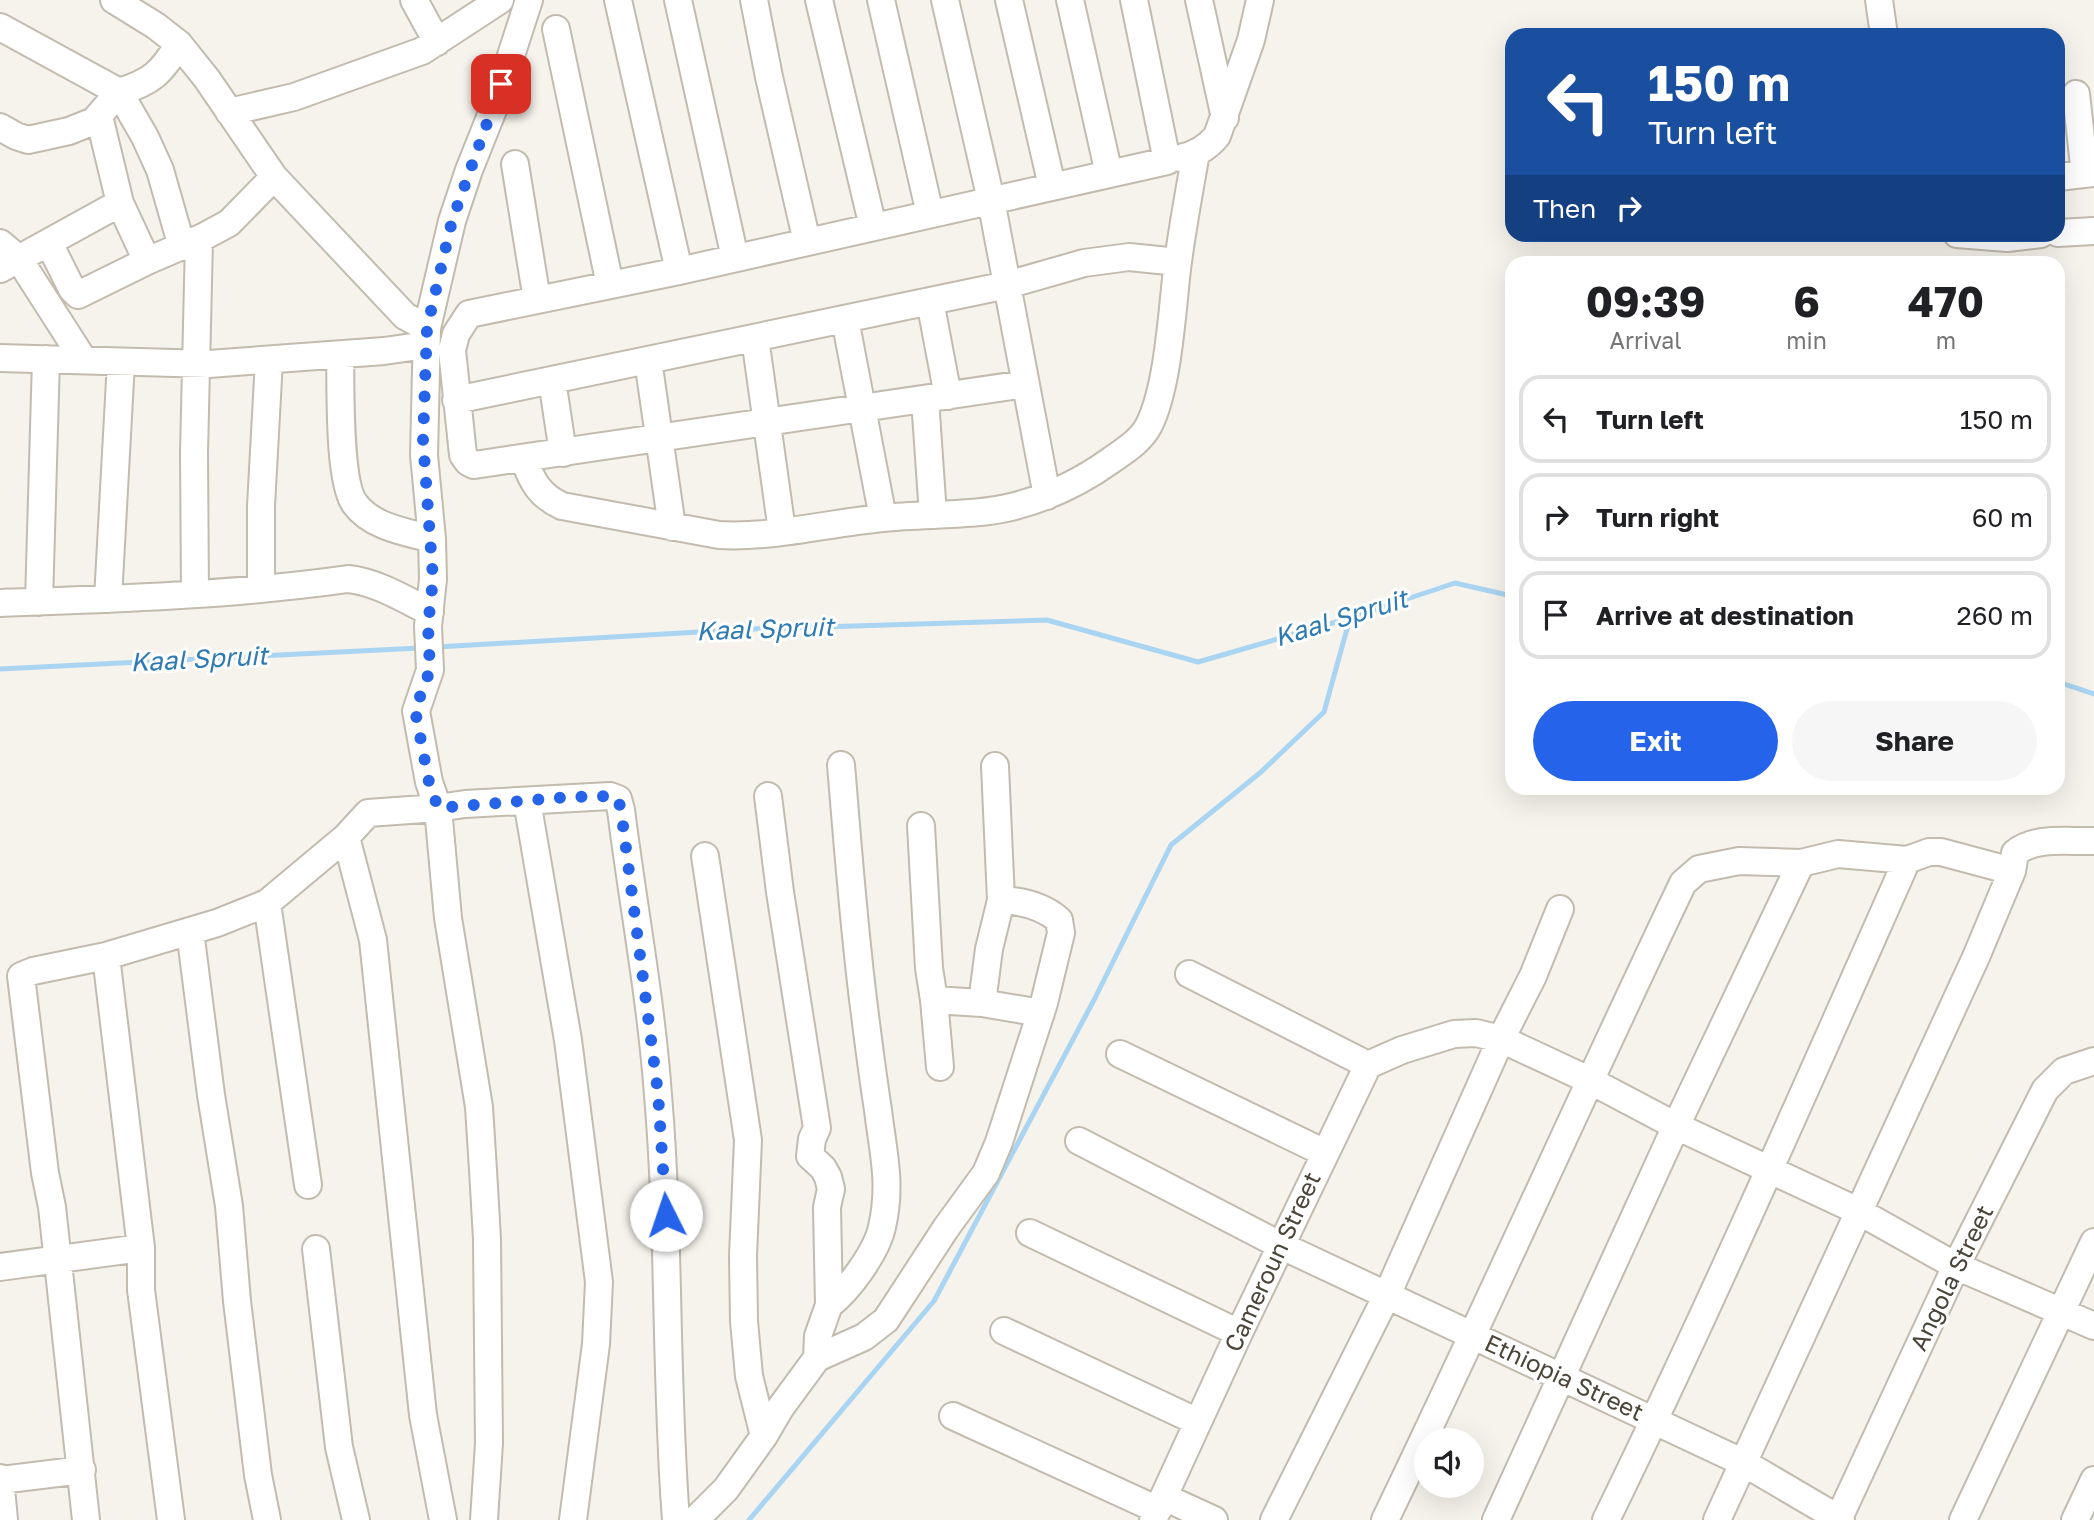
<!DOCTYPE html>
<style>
:root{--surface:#fff;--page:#f6f6f6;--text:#202124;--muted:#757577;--line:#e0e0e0;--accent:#2563eb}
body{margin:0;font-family:"Golos Text",sans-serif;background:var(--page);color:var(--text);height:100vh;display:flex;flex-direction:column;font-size:26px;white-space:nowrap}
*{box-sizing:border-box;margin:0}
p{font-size:23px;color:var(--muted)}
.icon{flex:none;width:38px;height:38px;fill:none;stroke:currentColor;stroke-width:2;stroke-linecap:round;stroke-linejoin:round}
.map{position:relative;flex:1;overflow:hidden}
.drawer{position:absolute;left:1505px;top:256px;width:560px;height:539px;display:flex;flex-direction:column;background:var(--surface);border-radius:21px;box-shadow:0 7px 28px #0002}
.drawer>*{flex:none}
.banner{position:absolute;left:1505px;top:28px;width:560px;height:214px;border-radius:21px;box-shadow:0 7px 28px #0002;background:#1a4fa0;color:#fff;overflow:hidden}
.tools{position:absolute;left:1414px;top:1428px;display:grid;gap:14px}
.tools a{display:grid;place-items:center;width:70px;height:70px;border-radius:50%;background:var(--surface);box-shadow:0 7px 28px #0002;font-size:35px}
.pin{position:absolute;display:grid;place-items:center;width:60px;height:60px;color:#fff;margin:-30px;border-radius:14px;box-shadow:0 4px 10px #0006}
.me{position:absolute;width:77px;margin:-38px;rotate:356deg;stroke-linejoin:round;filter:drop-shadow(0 0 5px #0008)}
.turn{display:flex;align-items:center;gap:24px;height:147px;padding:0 28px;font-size:32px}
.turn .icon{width:91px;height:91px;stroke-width:2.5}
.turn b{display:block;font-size:49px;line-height:60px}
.then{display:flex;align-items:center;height:66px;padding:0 28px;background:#0003;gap:14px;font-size:26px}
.eta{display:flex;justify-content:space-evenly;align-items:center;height:119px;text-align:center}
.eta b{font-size:42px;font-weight:700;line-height:49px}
.cta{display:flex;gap:14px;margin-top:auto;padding:14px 28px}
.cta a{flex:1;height:80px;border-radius:42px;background:var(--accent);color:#fff;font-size:28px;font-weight:700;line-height:80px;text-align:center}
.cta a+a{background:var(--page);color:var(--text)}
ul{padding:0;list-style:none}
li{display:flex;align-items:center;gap:21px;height:88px;margin:0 14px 10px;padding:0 14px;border:4px solid var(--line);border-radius:21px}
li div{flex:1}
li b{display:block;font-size:26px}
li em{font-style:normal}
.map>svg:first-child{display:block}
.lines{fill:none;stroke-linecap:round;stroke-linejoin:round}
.stream{stroke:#a9d4f2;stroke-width:5}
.minor-casing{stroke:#c2bbae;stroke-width:30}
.minor{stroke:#fff;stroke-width:26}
.route{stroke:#2563eb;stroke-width:12;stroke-dasharray:0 21.6}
.labels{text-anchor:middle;stroke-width:6;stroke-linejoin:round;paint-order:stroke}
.street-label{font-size:24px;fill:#4b4439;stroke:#fff}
.water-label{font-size:26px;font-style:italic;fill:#2e7ab2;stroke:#fff}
</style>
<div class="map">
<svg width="2094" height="1520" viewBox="0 0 2094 1520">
<rect width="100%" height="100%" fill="#f6f3ec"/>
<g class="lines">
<path class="stream" d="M437,647L751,629L1047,620L1198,662L1350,618L1455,583L1512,596
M0,669L420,648
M2058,682L2094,694
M749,1520L934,1301L1095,998L1171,845L1261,772L1324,712L1350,618"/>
<defs>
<path id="minor" d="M114,0L156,26L179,44L207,79L274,177L405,316L427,328L452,221L469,170L495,105L529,0
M414,0L437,42
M618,0L679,271
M678,0L735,258
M754,0L769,77L807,242
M819,0L873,227
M881,0L930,214
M945,0L991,200L1047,496
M1009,0L1052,186
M1070,0L1109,174
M1199,0L1225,118
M1879,0L1884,35
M0,27L119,92C152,82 161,73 179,44
M556,29L610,285
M2076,94L2085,174
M229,112L294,97L422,51L500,0
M99,116L120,203
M0,127L16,136L28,140L69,131L94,121L119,92L145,137L160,170L182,247
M1180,158C1195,155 1207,148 1217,136L1251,40L1260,0
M515,164L537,300
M2058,177L2094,173
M2058,233L2094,231
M1957,234L2007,238L2041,234
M0,243L19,259L83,359
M49,243L72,289L78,295L147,261
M0,269L120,203L147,261L203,237L229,223L274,177
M930,301L948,396
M845,319L883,518
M755,338L782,531
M340,355C341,387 338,482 355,504C372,527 406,532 432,539
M0,358L209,364L384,351L426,345
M648,360L672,527
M552,380L563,453
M1025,384L474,465L468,462L463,455L452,350L456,334L469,314L679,271L1167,161L1134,0
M925,399L933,515
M456,400L1007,285L1084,263L1129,257L1178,262
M524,459C532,482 540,496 562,506L719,535C774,538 828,523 883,518C926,513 972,517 1015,506C1049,497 1082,481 1110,461C1124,451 1141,441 1149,425C1168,387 1172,313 1177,269C1182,230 1189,192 1196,153
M261,588V506L269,360
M195,593L194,453L199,240
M108,599L121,362
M39,602L46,359
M0,603C115,599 234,595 348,579C377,582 404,599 430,612
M768,796L780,892L817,1128L812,1139L810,1156L823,1168L828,1177L831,1189L827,1207L829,1305L818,1336L817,1358
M527,801L568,1040L599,1282L596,1344L573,1520
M921,826L929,968L934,1000L982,1003
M346,837L373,940L423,1415L443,1520
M705,856L748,1140L743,1256L744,1321L749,1376L764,1436
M1001,900L989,949L982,1003L1041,1013
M267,903L308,1185
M190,931L211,1095L229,1206L237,1301L258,1475L267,1520
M106,956L141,1248V1290L171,1520
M1189,974L1368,1065
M934,1000L940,1067
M1120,1054L1325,1153
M1079,1141L1282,1246L1744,1463L1841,1520
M1030,1233L1239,1333
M316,1249L339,1447L356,1520
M0,1267L141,1248
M829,1305C849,1290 877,1251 882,1227C892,1183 883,1153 878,1110C873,1078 869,1047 865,1015C854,932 848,848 841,765
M1004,1331L1198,1422
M953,1416L1158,1510
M0,1478L4,1520
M0,1480L82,1470
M1164,1497L1214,1520
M86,1520L52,1207L45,1173L21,976L33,971L106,956L217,923L267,903L346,837L368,813L438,808L429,782L416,711L430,670L428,626L433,579L432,539L424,455L427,328
M484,1520L489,1443L487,1239L483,1170L479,1107L448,918L438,808L465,804L610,796L618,799L621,810C633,905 651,999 658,1095C670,1236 665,1378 676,1520
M695,1520L726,1489L764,1436L781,1407L817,1358L864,1337L886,1320L946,1228L986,1173L999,1142L1044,1003L1061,933L1059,920C1043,906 1022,901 1001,900L995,766
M1153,1520L1239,1333L1368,1065L1402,1050L1454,1034L1476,1033L1501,1039L1589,1080L1676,1126L1858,1211L1956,1266L2094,1326
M1274,1520L1387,1295L1501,1039L1533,976L1560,909
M1385,1520C1487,1309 1582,1094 1683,883L1699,869L1739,861L1801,863L1838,854L1907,860L1929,852H1941L2012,871L2015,853C2035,836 2069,842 2094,841
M1496,1520L1676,1126L1801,863
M1606,1520C1712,1303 1809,1081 1907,860
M1717,1520L1976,957L2012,871
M1838,1520L1956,1266L2045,1090L2064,1071L2094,1061
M1963,1520L2094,1242
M2075,1520L2094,1480"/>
</defs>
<use href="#minor" class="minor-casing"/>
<use href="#minor" class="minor"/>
</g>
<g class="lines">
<path class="route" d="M501,84L452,221L427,328L423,440L433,579L428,626L430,670L415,710L429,782L438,808L569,797L610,796L618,799L621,810L658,1093L666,1215"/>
</g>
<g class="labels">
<g class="street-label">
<text transform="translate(1273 1262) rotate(-65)" y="8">Cameroun Street</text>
<text transform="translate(1952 1278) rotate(-64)" y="8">Angola Street</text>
<text transform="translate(1564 1378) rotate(25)" y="8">Ethiopia Street</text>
</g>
<g class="water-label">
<text transform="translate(1341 618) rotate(-17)" y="9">Kaal Spruit</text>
<text transform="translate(765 629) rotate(-2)" y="9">Kaal Spruit</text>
<text transform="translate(199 659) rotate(-3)" y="9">Kaal Spruit</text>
</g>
</g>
</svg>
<div class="tools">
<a><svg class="icon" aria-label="sound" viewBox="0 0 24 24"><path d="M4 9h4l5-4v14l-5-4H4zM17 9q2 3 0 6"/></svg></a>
</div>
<div class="pin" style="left:501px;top:84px;background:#d93025"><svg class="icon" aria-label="arrive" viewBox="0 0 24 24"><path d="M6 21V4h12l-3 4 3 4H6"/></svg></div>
<svg class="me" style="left:666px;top:1215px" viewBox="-20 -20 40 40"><circle r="19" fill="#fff"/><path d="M0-13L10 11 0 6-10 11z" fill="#2563eb"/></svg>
<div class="banner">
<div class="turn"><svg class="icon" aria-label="left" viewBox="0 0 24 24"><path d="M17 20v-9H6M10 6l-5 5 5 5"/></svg><div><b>150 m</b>Turn left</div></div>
<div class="then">Then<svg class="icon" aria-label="right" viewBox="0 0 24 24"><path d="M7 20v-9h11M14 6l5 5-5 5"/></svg></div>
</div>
<section class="drawer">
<div class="eta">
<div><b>09:39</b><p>Arrival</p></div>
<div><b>6</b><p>min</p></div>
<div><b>470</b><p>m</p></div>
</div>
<ul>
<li><svg class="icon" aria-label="left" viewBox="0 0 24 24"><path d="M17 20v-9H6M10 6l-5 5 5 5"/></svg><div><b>Turn left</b></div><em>150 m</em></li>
<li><svg class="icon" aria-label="right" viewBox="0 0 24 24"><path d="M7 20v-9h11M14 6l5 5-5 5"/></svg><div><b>Turn right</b></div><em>60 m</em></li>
<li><svg class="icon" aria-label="arrive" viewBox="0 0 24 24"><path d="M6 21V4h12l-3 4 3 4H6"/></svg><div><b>Arrive at destination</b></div><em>260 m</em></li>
</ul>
<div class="cta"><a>Exit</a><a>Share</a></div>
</section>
</div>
